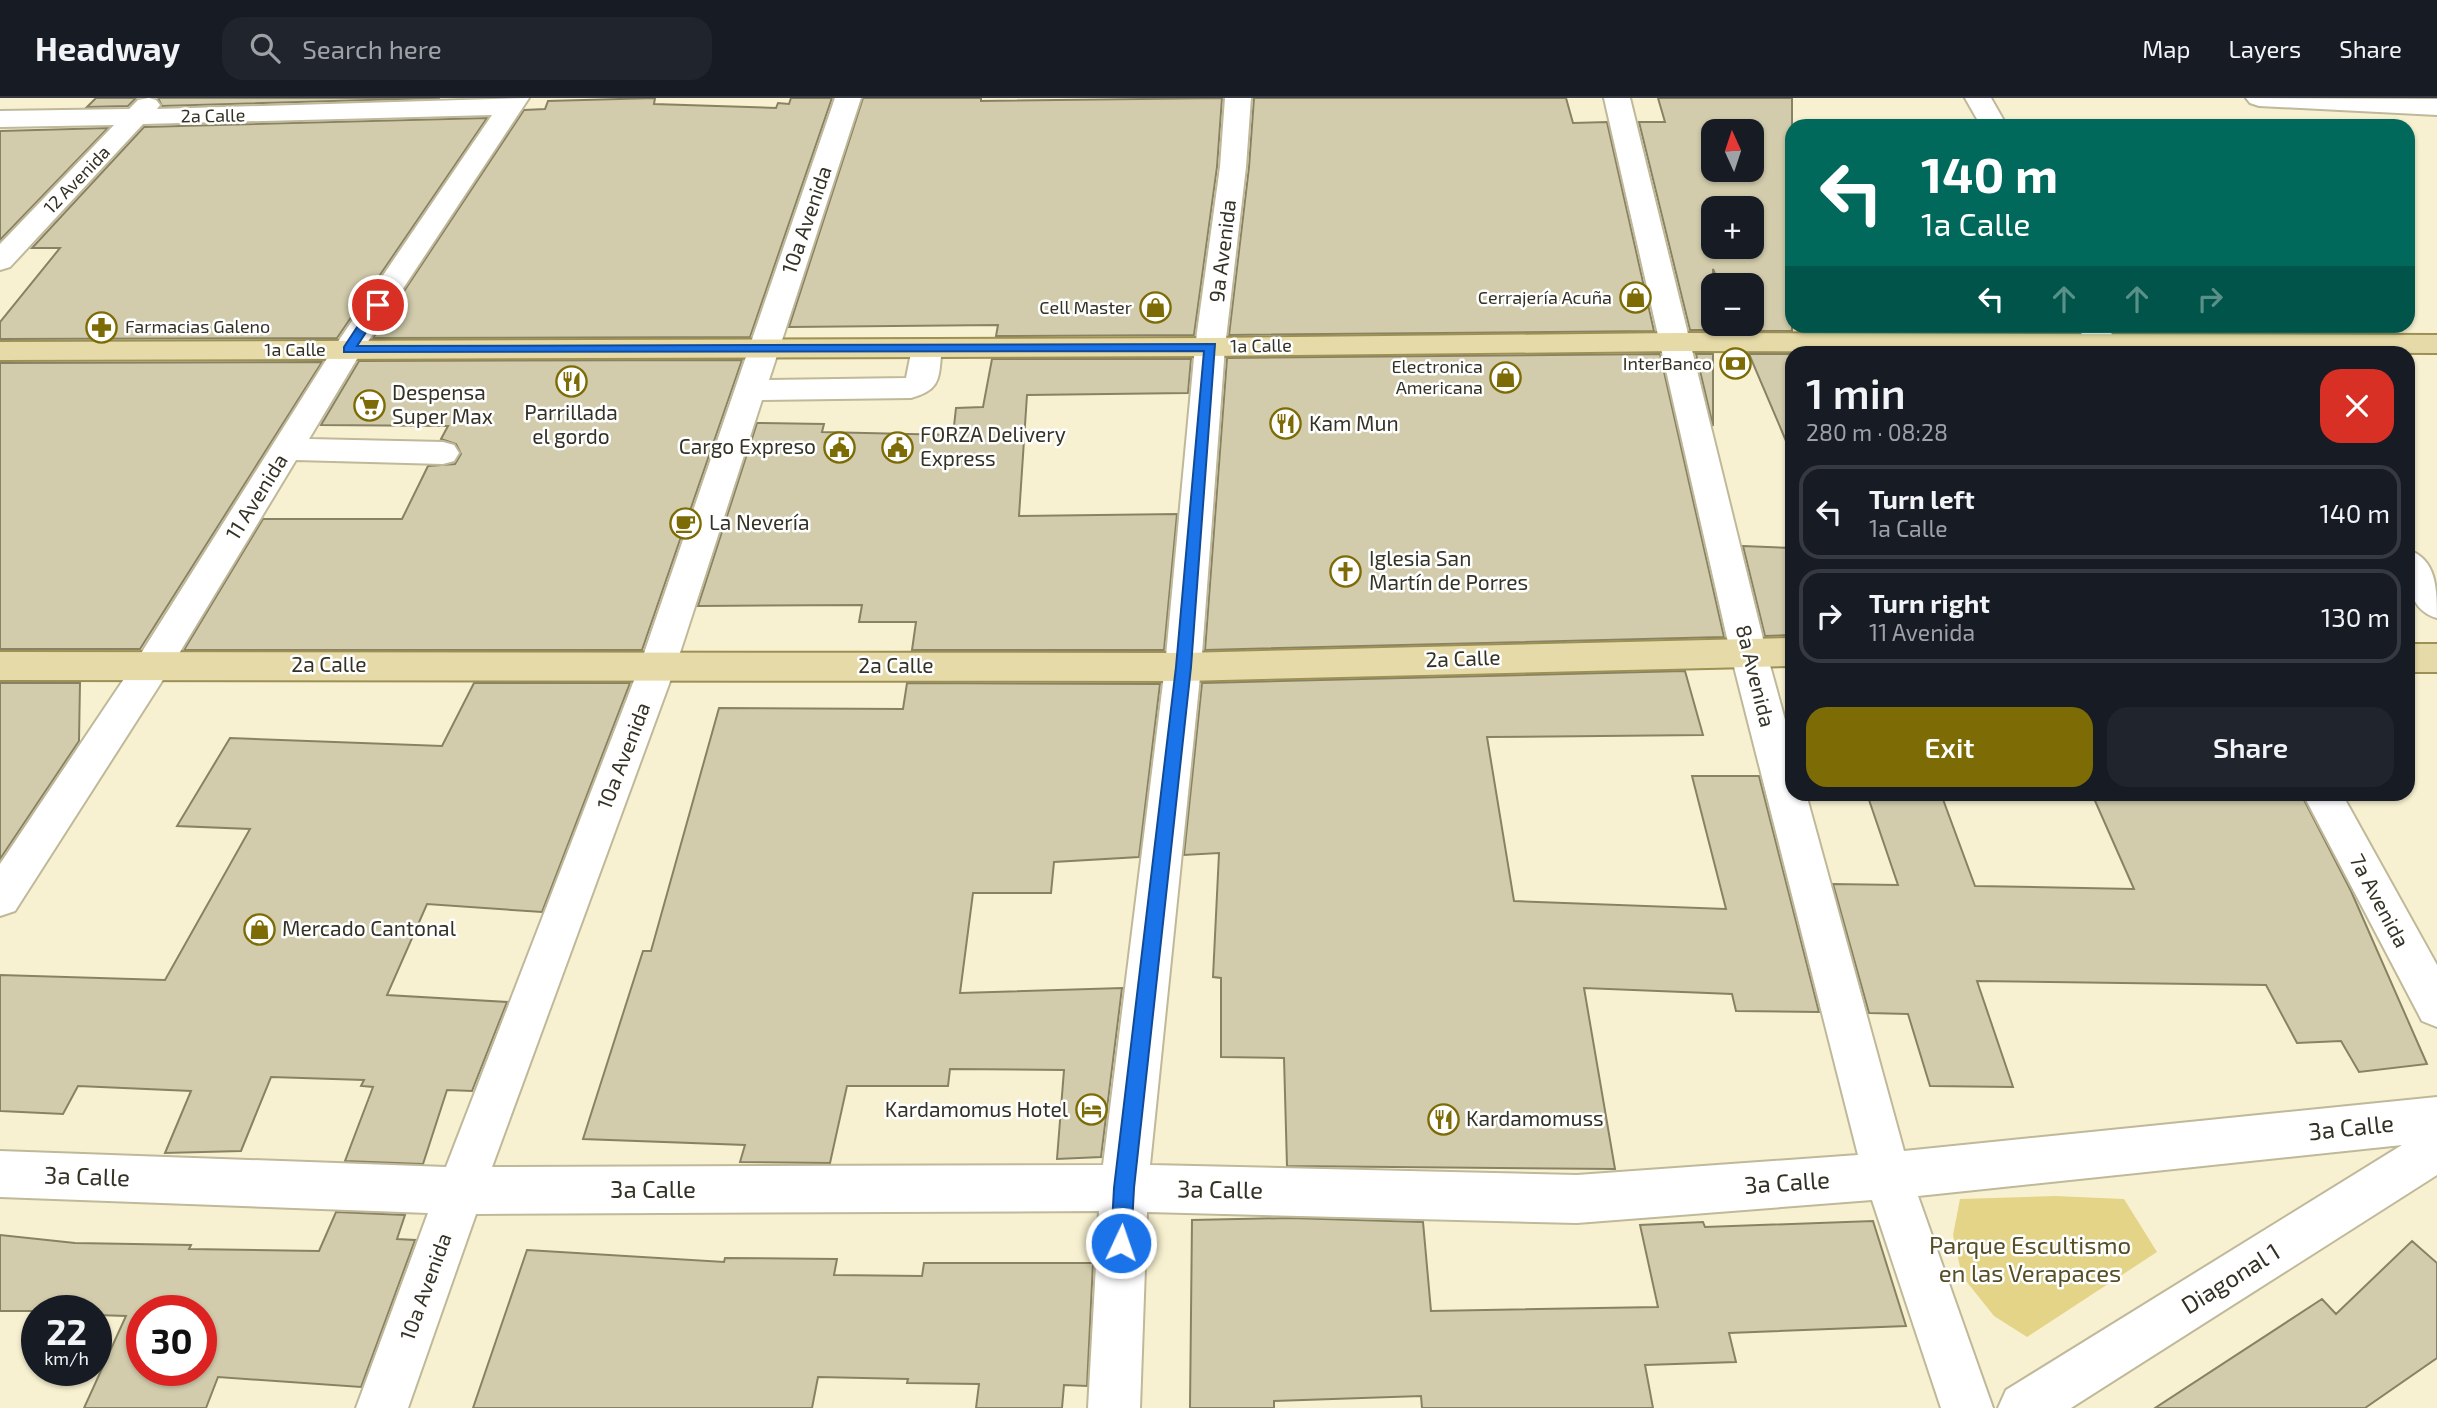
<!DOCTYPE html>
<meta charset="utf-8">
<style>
:root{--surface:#171b24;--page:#20242c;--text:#f1f3f6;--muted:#9ea1a6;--line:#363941;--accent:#7d6c06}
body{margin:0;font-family:"Exo 2",sans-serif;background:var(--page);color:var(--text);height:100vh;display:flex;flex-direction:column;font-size:26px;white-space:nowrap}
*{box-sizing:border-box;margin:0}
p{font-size:23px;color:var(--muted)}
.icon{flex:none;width:38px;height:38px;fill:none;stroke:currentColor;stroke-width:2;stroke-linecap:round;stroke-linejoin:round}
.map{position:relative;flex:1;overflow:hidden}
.drawer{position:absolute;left:1785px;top:248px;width:630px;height:455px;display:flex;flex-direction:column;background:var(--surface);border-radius:21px;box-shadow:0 2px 5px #0004}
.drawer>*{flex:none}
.guide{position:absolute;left:1785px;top:21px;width:630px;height:214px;border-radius:21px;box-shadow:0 2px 5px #0004;background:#00695c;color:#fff;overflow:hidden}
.needle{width:46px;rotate:357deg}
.buttons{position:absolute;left:1701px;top:21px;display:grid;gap:14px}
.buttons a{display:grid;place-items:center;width:63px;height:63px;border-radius:14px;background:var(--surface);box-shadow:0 2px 5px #0004;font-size:35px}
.speed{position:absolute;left:21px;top:1197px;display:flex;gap:14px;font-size:35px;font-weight:700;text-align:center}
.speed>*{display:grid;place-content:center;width:91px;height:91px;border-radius:50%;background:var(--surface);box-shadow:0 2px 5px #0004;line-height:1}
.speed small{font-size:18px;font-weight:400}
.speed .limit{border:10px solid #d22;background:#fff;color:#111}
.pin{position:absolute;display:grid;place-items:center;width:60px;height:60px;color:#fff;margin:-30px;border:4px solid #fff;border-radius:50%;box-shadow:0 2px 7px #0007}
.me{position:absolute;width:77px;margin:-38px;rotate:3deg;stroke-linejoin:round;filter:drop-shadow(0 0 5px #0008)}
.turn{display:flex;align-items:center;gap:24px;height:147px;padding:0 21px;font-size:32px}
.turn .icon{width:91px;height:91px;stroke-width:2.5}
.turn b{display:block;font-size:49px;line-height:60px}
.lanes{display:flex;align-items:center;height:66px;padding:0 21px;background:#0003;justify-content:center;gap:35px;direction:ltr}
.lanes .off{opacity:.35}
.round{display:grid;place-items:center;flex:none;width:74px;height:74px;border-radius:21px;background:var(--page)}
.headline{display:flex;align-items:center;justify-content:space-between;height:119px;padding:0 21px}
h1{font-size:42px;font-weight:600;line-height:52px}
.action{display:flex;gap:14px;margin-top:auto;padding:14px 21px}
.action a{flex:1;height:80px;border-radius:21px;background:var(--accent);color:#fff;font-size:28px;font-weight:600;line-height:80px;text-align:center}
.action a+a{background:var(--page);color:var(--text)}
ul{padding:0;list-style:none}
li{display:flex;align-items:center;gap:21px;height:94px;margin:0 14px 10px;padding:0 7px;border:4px solid var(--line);border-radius:21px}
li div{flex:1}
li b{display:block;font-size:26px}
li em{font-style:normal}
header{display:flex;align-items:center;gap:42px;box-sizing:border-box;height:98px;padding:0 35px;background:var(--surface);border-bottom:2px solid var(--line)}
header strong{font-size:33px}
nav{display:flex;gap:38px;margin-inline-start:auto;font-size:24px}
.search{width:490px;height:63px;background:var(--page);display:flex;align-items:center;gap:18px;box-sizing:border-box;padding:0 24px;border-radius:21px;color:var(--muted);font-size:26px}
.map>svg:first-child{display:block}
.green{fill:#e4d488}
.building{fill:#d2ccac;stroke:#888264;stroke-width:2;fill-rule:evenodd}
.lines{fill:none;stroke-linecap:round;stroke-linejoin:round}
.minor-casing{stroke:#bfb899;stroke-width:4}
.major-casing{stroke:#9d9054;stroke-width:4}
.minor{fill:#fff;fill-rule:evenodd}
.major{fill:#e6dba8;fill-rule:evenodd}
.route{fill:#1a73e8;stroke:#114b97;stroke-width:2}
.labels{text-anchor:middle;stroke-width:5;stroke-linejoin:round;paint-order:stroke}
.far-street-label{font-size:18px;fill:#343225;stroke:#fff}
.far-poi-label{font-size:18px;fill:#343225;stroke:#fff;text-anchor:end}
.street-label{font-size:21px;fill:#343225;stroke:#fff}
.poi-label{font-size:21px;fill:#343225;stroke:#fff;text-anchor:start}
.near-street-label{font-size:24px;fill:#343225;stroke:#fff}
.near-park-label{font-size:24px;fill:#574e25;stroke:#fff}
</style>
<header>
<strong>Headway</strong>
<div class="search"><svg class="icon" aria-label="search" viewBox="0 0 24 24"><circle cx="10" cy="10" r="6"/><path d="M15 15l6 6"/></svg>Search here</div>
<nav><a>Map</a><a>Layers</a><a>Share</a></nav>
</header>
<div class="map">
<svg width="2437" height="1310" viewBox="0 0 2437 1310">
<rect width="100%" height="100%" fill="#f8f1d1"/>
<path class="green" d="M2055,1098L2124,1101L2157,1154L2027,1239L1994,1218L1962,1178L1953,1137L1960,1101Z"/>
<path class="building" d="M96,0H136L128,8L87,9Z
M158,0H440L162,8Z
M655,0L654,6L776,10L778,5L789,6L791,0H832L750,239L373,240L524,12L545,11L548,3Z
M863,0H981V3L1222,0L1217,69L1194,237L996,238L998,227L789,229Z
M1254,0H1566L1573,25L1607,24L1654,233L1229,237L1249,69Z
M1658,0H1792V233H1739L1737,226H1752V187H1720L1713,171V232H1690L1639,24H1665ZM1713,33H1752V72H1713ZM1713,110H1752V149H1713Z
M487,20L337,240L0,241V224L60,150H32L144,29Z
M108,30L0,142V33Z
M1660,256L1724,539L1205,552L1227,260Z
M1696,256H1713V328Z
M1749,256H1792V357Z
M992,261H1191L1188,295L1027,297L1019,418L1177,416L1164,552H912L916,524H859L862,507L698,508L757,325L824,326L822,334L953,337L956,310L983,309Z
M742,262L642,552H184L263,421H402L428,368L455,366L461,356L456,346L441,341L448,328L321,327L359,263Z
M322,264L140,551H0V265Z
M1743,448L1792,450V537L1765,538Z
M1685,573L1703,637L1487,639L1514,803L1726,811L1692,678H1759L1819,914L1736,913L1732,896L1584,890L1615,1071L1287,1068L1284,960L1221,959V880L1213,879L1219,755L1184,757L1202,585Z
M0,585H80L79,643L0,761Z
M474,585H630L542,814L427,806L387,897L507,904L472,993L447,992L423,1066L345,1063L373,989L361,988L364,982L271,979L241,1053L165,1055L191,993L78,988L63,1016L0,1013V877L165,882L250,731L177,728L230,640L442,648Z
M907,585L1160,586L1139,759L1054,764L1051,795H973L960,895L1122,890L1101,1059L1057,1061L1064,972L950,971L948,988H847L830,1065L740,1064L745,1047L583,1041L643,853H651L719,610L903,611Z
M1867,696H1941L1975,788L2134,791L2092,696H2301L2351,793L2427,966L2359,974L2341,943L2297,945L2266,887L1977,883L2013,989L1930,988L1908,916L1869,915L1833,786L1898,787Z
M336,1114L405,1117L397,1141L415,1142L361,1289L218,1279L206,1310H84L126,1218L96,1217V1213H0V1137L75,1145L191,1147L189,1151L319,1153ZM142,1213H201V1272H142Z
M1289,1120L1423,1124L1431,1213L1658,1209L1640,1127L1703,1124L1705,1129L1873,1123L1906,1228L1729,1235L1736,1264L1645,1267L1653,1310H1422L1421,1298L1274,1303V1310H1190L1192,1122Z
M2412,1143L2437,1165V1260L2365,1310H2155L2322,1201L2336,1216Z
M527,1152L724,1164L725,1160L837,1161L834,1177L922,1178L924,1165H1093L1087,1288L1064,1287L1062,1310H976L979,1286L907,1285L908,1281L818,1279L812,1310H473Z"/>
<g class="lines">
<defs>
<path id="minor" d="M149,0L156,2L160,7L157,11L529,0L363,251L309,341L443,344L454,347L459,355L454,363L443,366L296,362L166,577L15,813L0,818V766L140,557L333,251L492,17L143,26L10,169L0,172V146L114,27L0,29V13L129,11L138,2Z
M835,0H861L769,282L906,280L912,250L916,243L927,241L938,243L942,250C938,279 943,291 911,300L762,302L676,567L492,1069L1103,1067L1165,569L1195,249L1220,69L1225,0H1251L1246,69L1225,249L1201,569L1150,1067L1577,1077L1858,1057L1730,553L1604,0H1630L1766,553L1792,647V696H1806L1904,1053L2437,999V1077L2071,1310H1998L2006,1292L2402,1047L1918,1098L1993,1310H1941L1872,1102L1577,1125L1147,1114L1140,1310H1088L1099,1113L476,1116L408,1310H356L428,1115L0,1099V1053L446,1069L640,567Z
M1965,0H1991L2007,28H1981Z
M2246,0L2437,1V17L2259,8L2250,5Z
M2078,228H2108L2121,256H2091Z
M2408,452C2437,461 2437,492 2437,520C2406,511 2408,479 2408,452Z
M2303,696H2342L2437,867V929L2422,923Z"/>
<path id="major" d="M1676,235L2437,237V255L1676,253L1210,258L0,262V244L1210,240Z
M1792,540V568L1183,583L0,582V554L1183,555Z
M2408,546H2437V574H2408Z"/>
</defs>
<use href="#minor" class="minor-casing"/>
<use href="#major" class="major-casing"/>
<use href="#minor" class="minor"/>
<use href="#major" class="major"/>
</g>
<path class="route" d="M378,204L384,207L357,248L1215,246L1191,569L1134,1090L1131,1145L1128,1152L1121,1155L1114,1152L1111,1145L1114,1090L1176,569L1204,253L344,254V249L373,205Z"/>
<defs>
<symbol id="shop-ring" viewBox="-11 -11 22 22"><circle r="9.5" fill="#fff" stroke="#7d6c06" stroke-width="1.5"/><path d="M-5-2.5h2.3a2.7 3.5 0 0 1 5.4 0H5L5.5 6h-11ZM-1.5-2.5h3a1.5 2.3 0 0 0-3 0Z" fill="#7d6c06"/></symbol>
<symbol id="pharmacy-ring" viewBox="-11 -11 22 22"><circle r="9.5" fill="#fff" stroke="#7d6c06" stroke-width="1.5"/><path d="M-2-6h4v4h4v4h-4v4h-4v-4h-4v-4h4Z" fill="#7d6c06"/></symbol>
<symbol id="bank-ring" viewBox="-11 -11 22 22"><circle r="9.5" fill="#fff" stroke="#7d6c06" stroke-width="1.5"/><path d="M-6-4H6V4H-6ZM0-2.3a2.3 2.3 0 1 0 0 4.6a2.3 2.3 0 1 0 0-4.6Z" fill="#7d6c06"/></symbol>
<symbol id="restaurant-ring" viewBox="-11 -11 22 22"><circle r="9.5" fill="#fff" stroke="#7d6c06" stroke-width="1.5"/><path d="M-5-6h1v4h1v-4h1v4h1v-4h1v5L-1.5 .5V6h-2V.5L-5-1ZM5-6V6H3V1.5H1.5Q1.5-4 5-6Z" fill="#7d6c06"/></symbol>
<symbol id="supermarket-ring" viewBox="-11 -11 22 22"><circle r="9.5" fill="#fff" stroke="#7d6c06" stroke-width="1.5"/><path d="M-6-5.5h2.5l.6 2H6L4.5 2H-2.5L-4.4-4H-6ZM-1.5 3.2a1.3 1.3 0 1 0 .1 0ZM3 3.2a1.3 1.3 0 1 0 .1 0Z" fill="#7d6c06"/></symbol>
<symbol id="civic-ring" viewBox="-11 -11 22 22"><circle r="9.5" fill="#fff" stroke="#7d6c06" stroke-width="1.5"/><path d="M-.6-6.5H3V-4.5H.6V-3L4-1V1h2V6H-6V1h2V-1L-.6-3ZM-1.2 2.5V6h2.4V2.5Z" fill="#7d6c06"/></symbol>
<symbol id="cafe-ring" viewBox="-11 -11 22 22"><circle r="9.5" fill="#fff" stroke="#7d6c06" stroke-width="1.5"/><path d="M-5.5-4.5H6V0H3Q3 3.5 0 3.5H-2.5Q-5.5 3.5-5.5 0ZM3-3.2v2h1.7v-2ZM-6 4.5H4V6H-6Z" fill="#7d6c06"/></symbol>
<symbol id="church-ring" viewBox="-11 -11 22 22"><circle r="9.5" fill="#fff" stroke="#7d6c06" stroke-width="1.5"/><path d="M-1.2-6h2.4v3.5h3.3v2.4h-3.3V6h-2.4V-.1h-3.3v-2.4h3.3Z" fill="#7d6c06"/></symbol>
<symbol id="hotel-ring" viewBox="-11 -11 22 22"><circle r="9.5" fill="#fff" stroke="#7d6c06" stroke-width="1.5"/><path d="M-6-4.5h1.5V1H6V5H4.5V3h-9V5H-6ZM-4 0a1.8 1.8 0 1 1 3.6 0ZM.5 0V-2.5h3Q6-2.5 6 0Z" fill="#7d6c06"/></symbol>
</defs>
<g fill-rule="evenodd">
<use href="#shop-ring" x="1618" y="182" width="35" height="35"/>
<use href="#shop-ring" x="1138" y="192" width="35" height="35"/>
<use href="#pharmacy-ring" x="84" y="212" width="35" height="35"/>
<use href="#bank-ring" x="1718" y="248" width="35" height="35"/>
<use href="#shop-ring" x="1488" y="262" width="35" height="35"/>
<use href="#restaurant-ring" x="554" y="266" width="35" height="35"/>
<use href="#supermarket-ring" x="352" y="290" width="35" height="35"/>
<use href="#restaurant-ring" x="1268" y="308" width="35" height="35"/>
<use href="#civic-ring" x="822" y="332" width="35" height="35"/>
<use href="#civic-ring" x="880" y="332" width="35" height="35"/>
<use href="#cafe-ring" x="668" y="408" width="35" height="35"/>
<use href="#church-ring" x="1328" y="456" width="35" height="35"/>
<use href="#shop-ring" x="242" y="814" width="35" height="35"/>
<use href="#hotel-ring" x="1074" y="994" width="35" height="35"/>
<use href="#restaurant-ring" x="1426" y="1004" width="35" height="35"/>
</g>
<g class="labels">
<g class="far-street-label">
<text transform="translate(213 18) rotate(-1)" y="6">2a Calle</text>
<text transform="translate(77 82) rotate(-46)" y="6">12 Avenida</text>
<text transform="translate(1261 248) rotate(-1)" y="6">1a Calle</text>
<text x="295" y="258">1a Calle</text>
</g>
<g class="far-poi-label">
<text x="1612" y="206">Cerrajería Acuña</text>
<text x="1132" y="216">Cell Master</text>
<text x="125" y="235" text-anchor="start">Farmacias Galeno</text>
<text x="1712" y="272">InterBanco</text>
<text x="1483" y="275">Electronica<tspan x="1483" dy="21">Americana</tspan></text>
</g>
<g class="street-label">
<text transform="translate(807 122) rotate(-71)" y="7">10a Avenida</text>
<text transform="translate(1223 153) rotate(-83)" y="7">9a Avenida</text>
<text transform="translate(257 399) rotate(-58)" y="7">11 Avenida</text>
<text transform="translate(1463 561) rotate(-2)" y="7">2a Calle</text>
<text x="329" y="574">2a Calle</text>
<text x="896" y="575">2a Calle</text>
<text transform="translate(1755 578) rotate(76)" y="7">8a Avenida</text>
<text transform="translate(624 658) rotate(-69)" y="7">10a Avenida</text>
<text transform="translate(2379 803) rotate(62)" y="7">7a Avenida</text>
<text transform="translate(426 1189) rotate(-70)" y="7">10a Avenida</text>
</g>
<g class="poi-label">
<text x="392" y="302">Despensa<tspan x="392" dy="24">Super Max</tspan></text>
<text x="571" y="322" text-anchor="middle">Parrillada<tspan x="571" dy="24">el gordo</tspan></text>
<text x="1309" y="333">Kam Mun</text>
<text x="920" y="344">FORZA Delivery<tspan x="920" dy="24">Express</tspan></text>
<text x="816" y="356" text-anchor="end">Cargo Expreso</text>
<text x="709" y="432">La Nevería</text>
<text x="1369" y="468">Iglesia San<tspan x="1369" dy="24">Martín de Porres</tspan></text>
<text x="282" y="838">Mercado Cantonal</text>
<text x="1068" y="1019" text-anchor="end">Kardamomus Hotel</text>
<text x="1466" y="1028">Kardamomuss</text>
</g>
<g class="near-street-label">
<text transform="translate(2351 1030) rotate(-6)" y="8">3a Calle</text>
<text transform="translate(87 1079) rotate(2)" y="8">3a Calle</text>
<text transform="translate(1787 1085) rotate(-4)" y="8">3a Calle</text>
<text x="653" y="1100">3a Calle</text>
<text transform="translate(1220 1092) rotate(1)" y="8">3a Calle</text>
<text transform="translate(2231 1181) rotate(-32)" y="8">Diagonal 1</text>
</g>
<g class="near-park-label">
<text x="2030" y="1156">Parque Escultismo<tspan x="2030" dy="28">en las Verapaces</tspan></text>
</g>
</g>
</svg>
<div class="buttons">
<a><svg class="needle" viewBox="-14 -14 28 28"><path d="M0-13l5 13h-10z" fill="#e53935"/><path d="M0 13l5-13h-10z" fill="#9ea1a6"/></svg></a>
<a>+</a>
<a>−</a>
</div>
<div class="speed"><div>22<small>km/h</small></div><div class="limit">30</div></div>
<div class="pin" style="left:378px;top:207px;background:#d93025"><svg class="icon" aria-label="arrive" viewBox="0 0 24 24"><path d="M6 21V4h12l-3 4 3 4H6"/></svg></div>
<svg class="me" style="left:1121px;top:1145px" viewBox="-20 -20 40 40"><circle r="17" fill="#1a73e8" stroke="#fff" stroke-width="3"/><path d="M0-11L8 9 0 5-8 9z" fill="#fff"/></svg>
<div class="guide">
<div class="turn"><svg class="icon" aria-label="left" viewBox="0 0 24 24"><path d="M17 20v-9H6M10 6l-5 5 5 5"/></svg><div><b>140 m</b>1a Calle</div></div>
<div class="lanes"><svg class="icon" aria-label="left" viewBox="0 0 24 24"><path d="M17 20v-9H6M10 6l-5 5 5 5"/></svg><svg class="icon off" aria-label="ahead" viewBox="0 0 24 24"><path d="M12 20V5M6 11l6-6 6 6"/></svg><svg class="icon off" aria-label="ahead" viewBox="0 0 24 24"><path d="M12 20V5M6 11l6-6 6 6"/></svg><svg class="icon off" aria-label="right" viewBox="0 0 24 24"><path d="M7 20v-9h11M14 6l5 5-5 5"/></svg></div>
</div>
<section class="drawer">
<div class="headline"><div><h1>1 min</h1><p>280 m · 08:28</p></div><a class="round" style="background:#d93025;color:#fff"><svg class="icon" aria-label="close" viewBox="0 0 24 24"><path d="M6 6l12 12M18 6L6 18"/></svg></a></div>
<ul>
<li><svg class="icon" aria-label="left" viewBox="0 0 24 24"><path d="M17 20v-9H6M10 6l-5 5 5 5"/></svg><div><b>Turn left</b><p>1a Calle</p></div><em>140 m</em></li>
<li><svg class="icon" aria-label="right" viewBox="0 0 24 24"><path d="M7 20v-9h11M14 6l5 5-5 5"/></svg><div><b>Turn right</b><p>11 Avenida</p></div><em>130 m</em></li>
</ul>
<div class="action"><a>Exit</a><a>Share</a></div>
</section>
</div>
